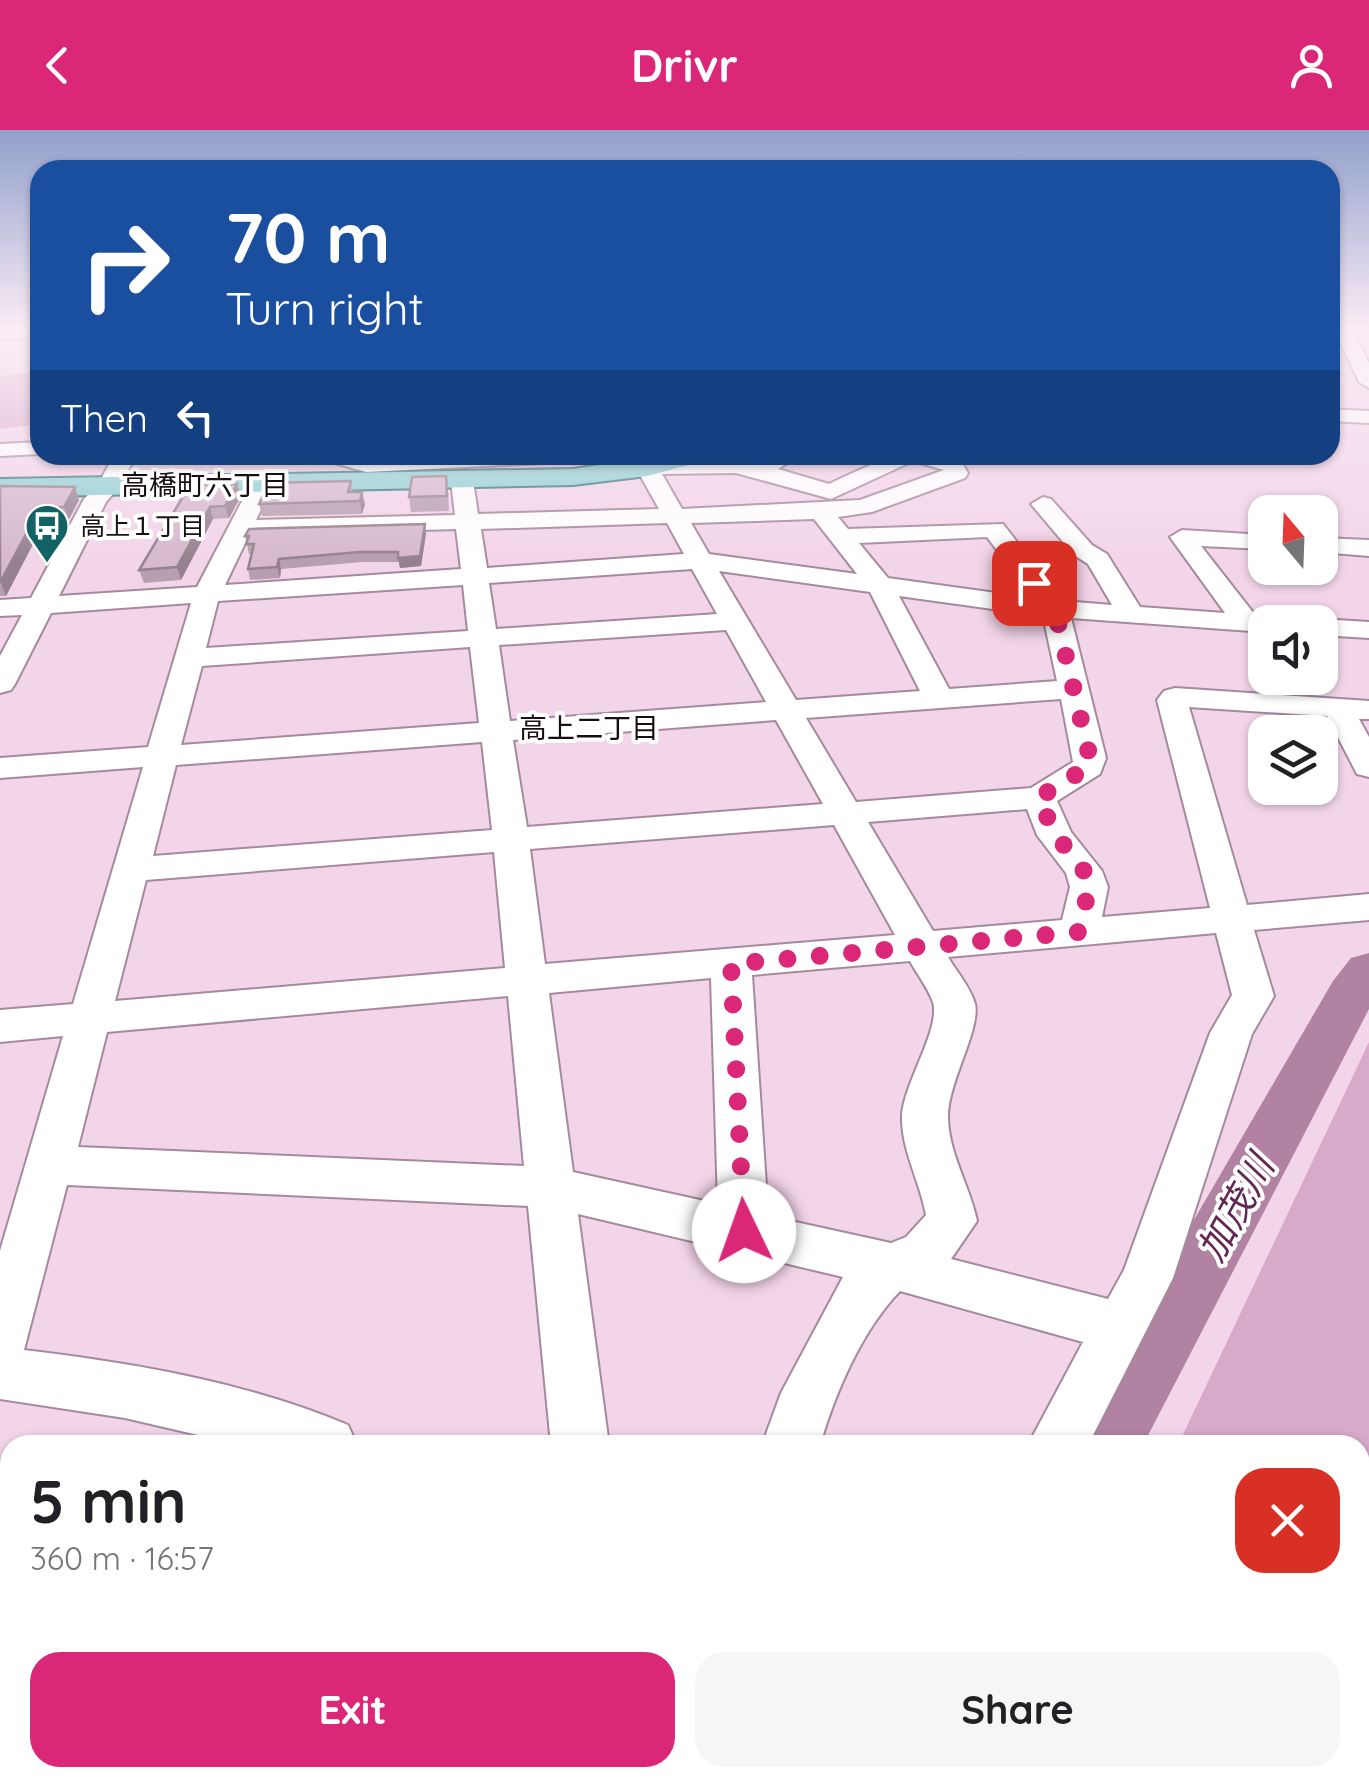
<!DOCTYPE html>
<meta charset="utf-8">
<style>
:root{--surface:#fff;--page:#f6f6f6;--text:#202124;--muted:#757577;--accent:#db2777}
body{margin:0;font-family:Quicksand,"Noto Sans JP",sans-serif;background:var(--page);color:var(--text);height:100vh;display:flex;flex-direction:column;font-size:38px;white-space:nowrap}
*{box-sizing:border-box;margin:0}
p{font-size:32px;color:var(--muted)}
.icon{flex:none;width:55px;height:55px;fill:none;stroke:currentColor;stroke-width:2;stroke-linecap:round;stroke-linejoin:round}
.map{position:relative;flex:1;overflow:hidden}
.panel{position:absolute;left:0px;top:1305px;width:1370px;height:352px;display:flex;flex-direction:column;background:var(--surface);border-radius:30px 30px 0 0;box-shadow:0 2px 8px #0004}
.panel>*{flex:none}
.hud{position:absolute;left:30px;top:30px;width:1310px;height:305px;border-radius:30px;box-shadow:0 2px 8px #0004;background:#1a4fa0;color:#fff;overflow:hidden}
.needle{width:65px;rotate:341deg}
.tools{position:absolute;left:1248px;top:365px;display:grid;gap:20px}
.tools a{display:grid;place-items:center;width:90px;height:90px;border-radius:20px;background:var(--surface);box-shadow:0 2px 8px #0004;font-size:50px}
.pin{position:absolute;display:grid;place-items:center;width:85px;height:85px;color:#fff;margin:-42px;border-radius:20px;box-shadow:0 5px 15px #0006}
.me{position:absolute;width:110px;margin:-55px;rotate:357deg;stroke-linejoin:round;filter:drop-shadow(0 0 8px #0008)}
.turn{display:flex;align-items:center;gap:35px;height:210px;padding:0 30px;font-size:45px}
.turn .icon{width:130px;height:130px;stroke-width:2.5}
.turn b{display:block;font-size:70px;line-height:85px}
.then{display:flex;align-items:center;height:95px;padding:0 30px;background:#0003;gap:20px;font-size:38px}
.round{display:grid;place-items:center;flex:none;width:105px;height:105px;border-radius:30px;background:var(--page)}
.overview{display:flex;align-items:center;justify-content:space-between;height:170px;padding:0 30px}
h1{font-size:60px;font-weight:700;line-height:75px}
.button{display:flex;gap:20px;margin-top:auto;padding:20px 30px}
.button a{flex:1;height:115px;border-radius:30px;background:var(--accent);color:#fff;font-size:40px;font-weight:700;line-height:115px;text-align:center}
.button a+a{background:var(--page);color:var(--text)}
header{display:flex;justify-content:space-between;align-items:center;height:130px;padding:0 30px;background:var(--accent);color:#fff;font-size:45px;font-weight:700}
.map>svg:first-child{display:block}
.green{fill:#d8aac9}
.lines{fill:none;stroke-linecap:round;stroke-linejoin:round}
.river{fill:#b282a3;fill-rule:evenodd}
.minor-casing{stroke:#a58a9c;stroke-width:4}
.major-casing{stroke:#33787e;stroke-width:4}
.minor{fill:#fff;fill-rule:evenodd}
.major{fill:#8dd0d3;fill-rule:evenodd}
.wall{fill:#b89faf}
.shaded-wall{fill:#96828f}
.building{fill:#d6b9cc;stroke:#96828f;stroke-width:2.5}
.route{stroke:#db2777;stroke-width:18;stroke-dasharray:0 32.4}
.labels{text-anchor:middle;stroke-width:8;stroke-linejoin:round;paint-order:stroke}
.far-poi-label{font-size:25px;fill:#180e15;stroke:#fff;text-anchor:start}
.far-neighbourhood-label{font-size:28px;fill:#180e15;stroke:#fff}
.near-water-label{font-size:38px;font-style:italic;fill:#622753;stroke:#fff}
</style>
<header><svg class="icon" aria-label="back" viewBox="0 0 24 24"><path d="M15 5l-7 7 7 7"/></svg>Drivr<svg class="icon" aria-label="person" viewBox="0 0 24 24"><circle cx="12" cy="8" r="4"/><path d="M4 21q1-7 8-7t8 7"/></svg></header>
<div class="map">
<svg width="1369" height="1656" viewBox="0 0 1369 1656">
<rect width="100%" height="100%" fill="#f3d5e9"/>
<path class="green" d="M40,242V294L0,299V246Z
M1369,912V1604L1360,1600V1315H1178Z
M0,1509L10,1511V1648H176L167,1656H0Z"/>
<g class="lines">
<path class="river" d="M1369,823V879L1143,1315H1068L1078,1289L1333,851L1351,828Z
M874,1648H963L959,1656H870Z"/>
<defs>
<path id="minor" d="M0,199L40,201V211L0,208Z
M1334,199H1352L1369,233V258L1359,252Z
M1330,279L1369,281V293L1330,291Z
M40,312V324L0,326V314Z
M114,325H136L120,356L106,372L59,466L197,457L251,354L262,347L273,354L256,390L455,385L451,351L462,344L473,351L478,384L659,379L636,338L639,333L736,329L755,333L772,325H800L778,339L829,354C878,331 906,316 961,331L968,343L965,348L872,382L838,387L848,399L1003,394L1063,471L1112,475L1088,434L1074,425L1031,374L1043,367L1051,369L1092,415L1107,424L1140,477L1225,483L1170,407L1182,400L1265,405V419L1201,416L1255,485L1275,488L1278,492H1265V502L1071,488L1106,628L1100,644L1057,671L1071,702L1102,741L1108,757L1102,787L1210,778L1157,570L1164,561L1175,558L1369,571V589H1359L1369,607V647L1357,644L1327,586L1189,577L1247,775L1369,764V790L1254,800L1274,866L1252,904L1173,1148L1088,1315H1028L1083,1212L900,1161C862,1200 835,1263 820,1315H762L781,1263L843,1147L578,1084L609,1315H551L528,1076L67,1055L24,1220C133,1233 246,1252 348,1295L357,1315H241L125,1288L0,1269V1121L63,906L0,912V880L73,874L143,637L0,648V628L148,617L191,473L51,483L15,554L11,560L0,563V526L22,485L0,486V470L31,468L84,369L99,353ZM913,331L944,340L860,370L682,379L662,344L736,343L831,369ZM814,389L857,444L709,424L691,393ZM667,393L684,424L487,438L481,399ZM456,399L461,439L225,455L249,405ZM987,407L1033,468L888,448L859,413ZM692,439L717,484L496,499L489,453ZM719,441L870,462L920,561L796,570ZM463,455L468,501L206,518L218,471ZM899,466L1043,486L1057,551L949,559ZM726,500L766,572L510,591L499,515ZM470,517L479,593L181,615L202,536ZM1061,569L1073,632L1031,658L856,672L806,588ZM776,590L823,674L527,697L513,610ZM482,612L492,700L153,726L176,635ZM1027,679L1037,705L1066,743L1070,757L1062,790L933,801L868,692ZM834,695L895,805L545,834L530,719ZM494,722L505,838L115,871L146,750ZM1216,803L1232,865L1210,903L1124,1140L1108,1169L951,1129L977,1091C970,1056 948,1023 948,986C948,953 981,898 975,874C971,858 956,841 948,827ZM910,831C917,844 928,858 933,872C941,898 904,953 902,985C901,1020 920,1051 926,1085L906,1107L891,1113L768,1086L752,845ZM711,848L718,1074L573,1042L549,863ZM508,866L524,1036L78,1017L107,902Z
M321,325L367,328L574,325L563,332L366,342L324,330Z
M1320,408L1369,410V426L1320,422Z
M1320,489L1369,492V508L1320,505V492H1309Z
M0,1419L10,1421V1483L0,1481Z
M215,1648H290L287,1656H212Z
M411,1648H495L498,1656H414Z
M822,1648H894L891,1656H819Z
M1130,1648H1218L1221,1656H1133Z"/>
<path id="major" d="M663,325H708L704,331L647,346L573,355L0,367V349L573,339Z"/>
</defs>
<use href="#minor" class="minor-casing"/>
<use href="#major" class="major-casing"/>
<use href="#minor" class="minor"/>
<use href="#major" class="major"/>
</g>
<path class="wall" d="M351,351L353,362L365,374L362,384L262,386L259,374Z
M237,354L241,366L229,388L213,389L181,450L144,453L139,440Z
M0,356L79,370L69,389L45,391L6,466H0Z
M448,361L449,381L411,382L409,367Z
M426,404L421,436L400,438L399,432H362L281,439L280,448L250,450L248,439L251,424H249L245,406Z"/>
<path class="shaded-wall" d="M237,354L241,366L229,388L225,376Z
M75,357L79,370L69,389L64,377Z
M362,362L365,374L362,384L360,371Z
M210,377L213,389L181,450L177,437Z
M40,378L45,391L6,466L1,453Z
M425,394L426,404L421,436L400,438L398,428Z
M279,429L281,439L280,448L277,437Z"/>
<path class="building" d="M446,346L447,366L409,367L412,347Z
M351,351L348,362H362L360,371L259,374L269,353Z
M237,354L225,376L210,377L177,437L139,440L190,355Z
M0,356L75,357L64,377L40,378L0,453Z
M425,394L420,426L398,428V422H360L279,429L277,437L248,439L254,414H246L249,406H245L249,399Z"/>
<linearGradient id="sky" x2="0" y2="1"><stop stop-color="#92a0cc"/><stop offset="0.46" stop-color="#faecf5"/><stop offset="1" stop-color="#faecf5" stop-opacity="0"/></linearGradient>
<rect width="1369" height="431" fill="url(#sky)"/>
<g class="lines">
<path class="route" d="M744,1101L731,834L1079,802L1089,757L1084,741L1056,705L1038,668L1088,637L1090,628L1055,480L1034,453"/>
</g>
<defs>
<symbol id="bus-pin" viewBox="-11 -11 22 30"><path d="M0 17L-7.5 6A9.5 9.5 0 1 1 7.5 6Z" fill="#126266" stroke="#fff"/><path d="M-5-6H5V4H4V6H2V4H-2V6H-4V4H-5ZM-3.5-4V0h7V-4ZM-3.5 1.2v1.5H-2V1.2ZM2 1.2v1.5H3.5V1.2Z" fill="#fff"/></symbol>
</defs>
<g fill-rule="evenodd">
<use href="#bus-pin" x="22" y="371" width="50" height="68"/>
</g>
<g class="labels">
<g class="far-poi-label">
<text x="80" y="405">高上１丁目</text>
</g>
<g class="far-neighbourhood-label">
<text x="205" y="365">高橋町六丁目</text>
<text x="589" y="608">高上二丁目</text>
</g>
<g class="near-water-label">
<text transform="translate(1236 1078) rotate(-61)" y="13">加茂川</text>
</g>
</g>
</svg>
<div class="tools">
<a><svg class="needle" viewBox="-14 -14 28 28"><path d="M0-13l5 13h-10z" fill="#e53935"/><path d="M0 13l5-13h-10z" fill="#757577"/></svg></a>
<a><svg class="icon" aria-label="sound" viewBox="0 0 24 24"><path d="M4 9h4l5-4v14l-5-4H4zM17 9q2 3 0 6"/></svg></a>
<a><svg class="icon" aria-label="layers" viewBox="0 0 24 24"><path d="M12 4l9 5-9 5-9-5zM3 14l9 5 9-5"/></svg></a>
</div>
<div class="pin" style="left:1034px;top:453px;background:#d93025"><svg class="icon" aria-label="arrive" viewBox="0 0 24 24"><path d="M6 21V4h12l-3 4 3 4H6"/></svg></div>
<svg class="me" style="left:744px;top:1101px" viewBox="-20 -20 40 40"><circle r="19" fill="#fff"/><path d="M0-13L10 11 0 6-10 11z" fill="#db2777"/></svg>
<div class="hud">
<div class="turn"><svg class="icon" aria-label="right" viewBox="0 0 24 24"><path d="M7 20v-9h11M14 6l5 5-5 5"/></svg><div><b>70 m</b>Turn right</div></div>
<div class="then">Then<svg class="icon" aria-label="left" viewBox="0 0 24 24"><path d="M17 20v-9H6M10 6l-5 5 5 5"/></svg></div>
</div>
<section class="panel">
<div class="overview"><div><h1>5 min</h1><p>360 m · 16:57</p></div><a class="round" style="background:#d93025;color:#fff"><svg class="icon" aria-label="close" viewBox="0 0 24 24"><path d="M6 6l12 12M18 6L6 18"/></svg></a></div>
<div class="button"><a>Exit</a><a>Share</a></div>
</section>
</div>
